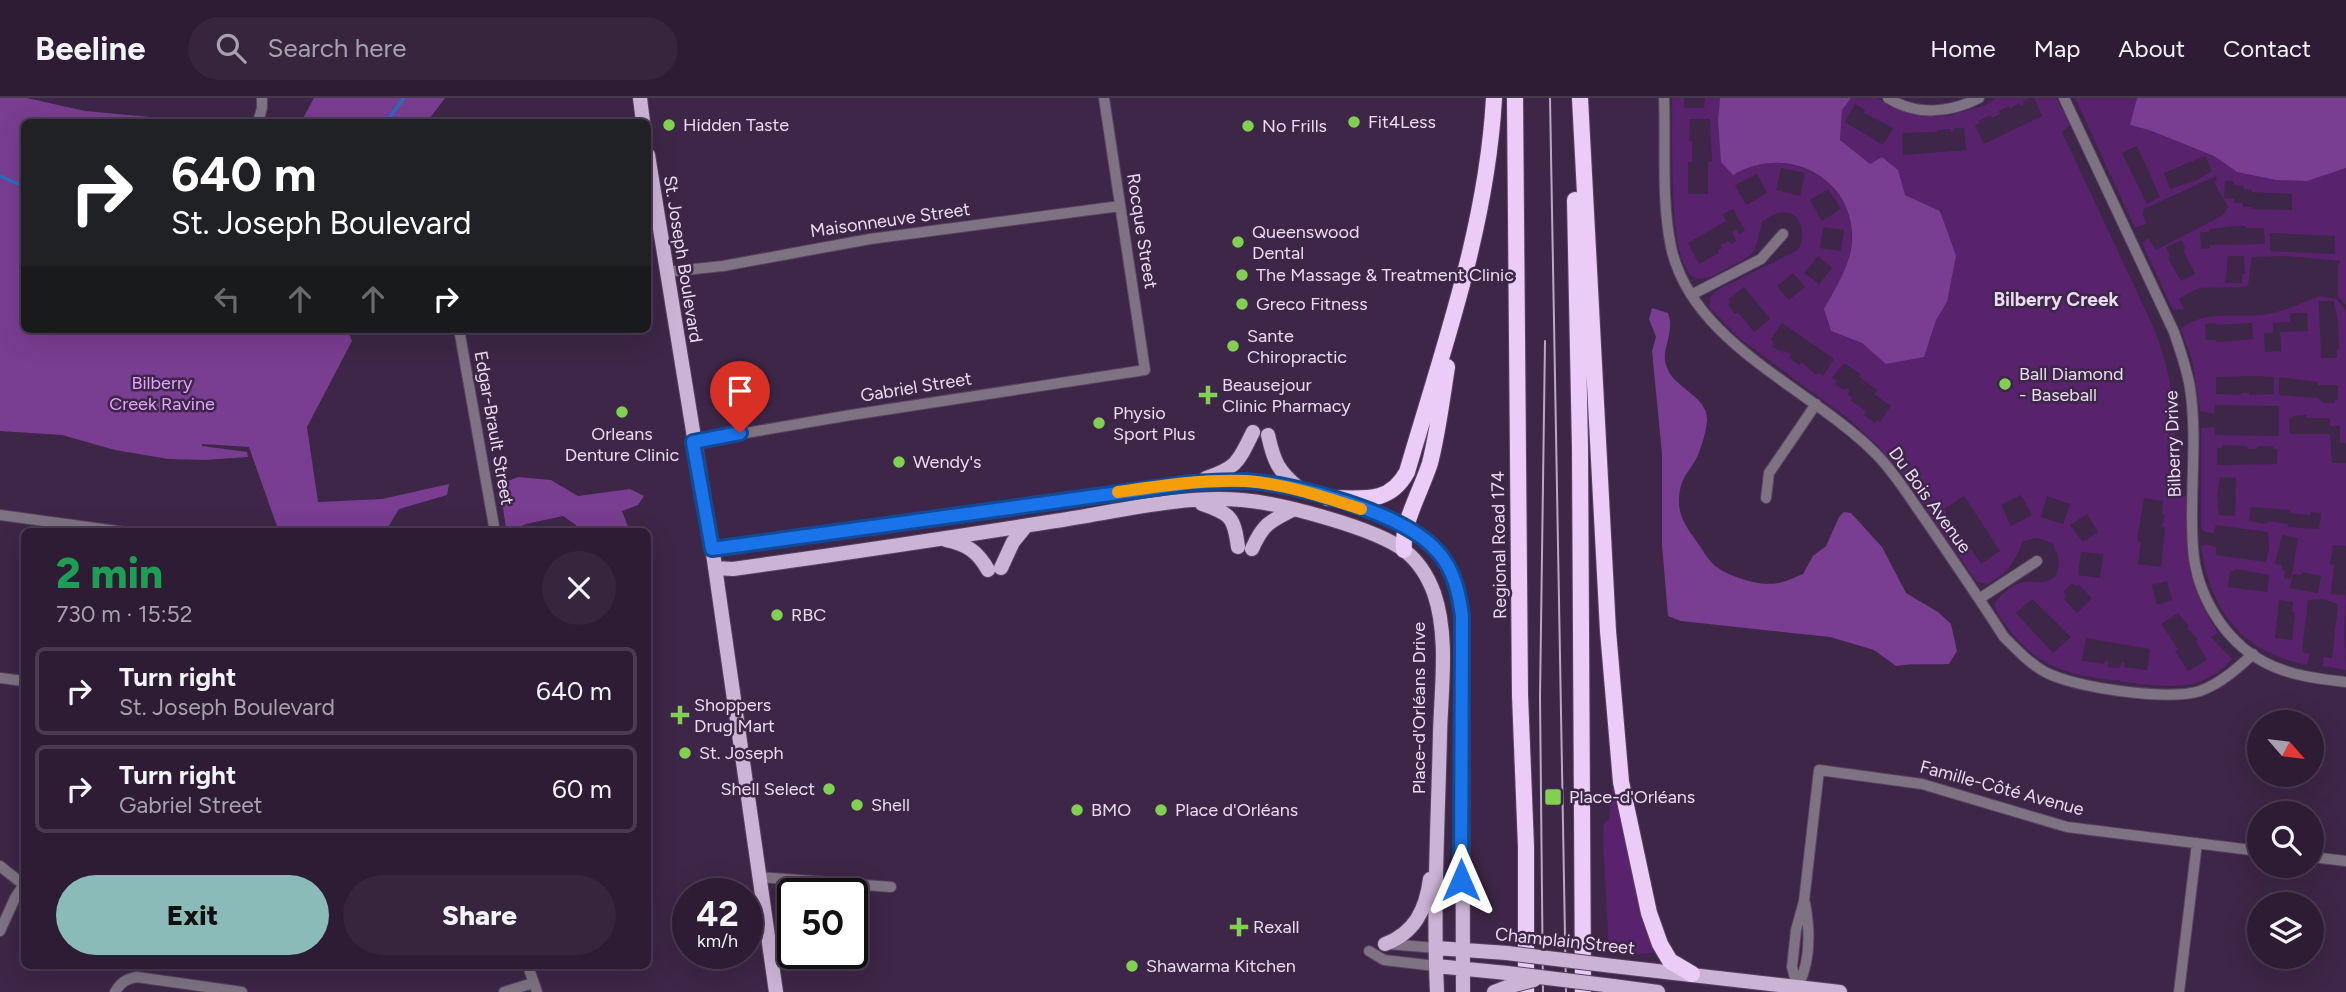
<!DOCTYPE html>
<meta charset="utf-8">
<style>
:root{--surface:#2e1c35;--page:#36253d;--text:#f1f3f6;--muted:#a7a1ad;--line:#493a50;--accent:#8bbbb9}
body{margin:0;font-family:Figtree,sans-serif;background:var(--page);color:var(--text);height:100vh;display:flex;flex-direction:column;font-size:26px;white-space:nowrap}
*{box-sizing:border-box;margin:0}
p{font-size:23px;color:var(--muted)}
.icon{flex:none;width:38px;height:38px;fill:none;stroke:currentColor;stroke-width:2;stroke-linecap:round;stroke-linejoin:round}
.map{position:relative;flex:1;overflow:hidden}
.panel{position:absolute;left:21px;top:430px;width:630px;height:441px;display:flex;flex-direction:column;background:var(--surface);border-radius:10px;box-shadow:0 7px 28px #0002,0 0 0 2px var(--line)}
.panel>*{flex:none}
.top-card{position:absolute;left:21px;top:21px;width:630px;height:214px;border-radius:10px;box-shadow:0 7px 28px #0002,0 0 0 2px var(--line);background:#202124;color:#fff;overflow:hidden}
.needle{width:46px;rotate:118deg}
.controls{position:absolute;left:2247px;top:612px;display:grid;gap:14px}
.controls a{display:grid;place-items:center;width:77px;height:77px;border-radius:50%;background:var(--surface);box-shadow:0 7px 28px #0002,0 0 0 2px var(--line);font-size:35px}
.speed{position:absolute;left:672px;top:780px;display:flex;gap:14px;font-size:35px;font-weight:700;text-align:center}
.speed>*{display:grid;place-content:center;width:91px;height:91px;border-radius:50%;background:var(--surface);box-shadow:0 7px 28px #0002,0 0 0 2px var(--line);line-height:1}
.speed small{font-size:18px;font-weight:400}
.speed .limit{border:4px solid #111;border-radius:10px;background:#fff;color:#111}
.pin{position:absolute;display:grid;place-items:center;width:60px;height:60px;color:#fff;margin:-72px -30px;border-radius:50% 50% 50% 0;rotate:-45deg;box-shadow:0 0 7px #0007}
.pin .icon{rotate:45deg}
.me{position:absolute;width:77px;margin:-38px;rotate:0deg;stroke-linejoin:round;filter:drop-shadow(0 0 5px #0008)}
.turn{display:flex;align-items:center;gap:24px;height:147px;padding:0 35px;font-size:32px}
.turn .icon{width:91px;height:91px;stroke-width:2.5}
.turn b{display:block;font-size:49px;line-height:60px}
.lanes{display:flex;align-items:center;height:66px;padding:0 35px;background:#0003;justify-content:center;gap:35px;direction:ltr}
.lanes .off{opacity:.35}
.round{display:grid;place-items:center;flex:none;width:74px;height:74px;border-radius:37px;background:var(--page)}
.head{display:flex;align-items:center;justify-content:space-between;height:119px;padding:0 35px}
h1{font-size:42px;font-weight:800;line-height:52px;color:#1e9e55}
.cta{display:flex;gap:14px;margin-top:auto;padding:14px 35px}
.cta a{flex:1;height:80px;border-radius:42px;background:var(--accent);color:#111;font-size:28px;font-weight:800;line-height:80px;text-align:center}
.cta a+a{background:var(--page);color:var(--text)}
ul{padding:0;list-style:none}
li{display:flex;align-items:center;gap:21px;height:88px;margin:0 14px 10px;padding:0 21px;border:4px solid var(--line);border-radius:10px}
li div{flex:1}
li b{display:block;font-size:26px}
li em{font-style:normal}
header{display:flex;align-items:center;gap:42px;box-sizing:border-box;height:98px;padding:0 35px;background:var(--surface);border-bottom:2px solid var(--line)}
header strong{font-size:33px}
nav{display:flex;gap:38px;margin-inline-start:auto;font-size:24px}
.search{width:490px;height:63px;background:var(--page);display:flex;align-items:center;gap:18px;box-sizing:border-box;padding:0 24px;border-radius:38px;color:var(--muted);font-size:26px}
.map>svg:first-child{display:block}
.green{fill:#58226c;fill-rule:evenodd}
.forest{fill:#793d91}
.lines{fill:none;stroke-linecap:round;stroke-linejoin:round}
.stream{stroke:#2a6cbc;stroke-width:3.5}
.minor-casing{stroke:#594362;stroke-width:12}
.major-casing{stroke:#594362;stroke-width:16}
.highway-casing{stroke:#594362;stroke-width:18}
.minor{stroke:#7e7283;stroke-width:10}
.major{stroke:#cbb3d6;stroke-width:14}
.highway{stroke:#eaccf7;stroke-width:16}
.tram{stroke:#baa9c2;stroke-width:2}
.major-bridge-casing{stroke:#594362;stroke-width:16;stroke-linecap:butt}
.major-bridge{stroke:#cbb3d6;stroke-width:14}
.route-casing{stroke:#114b97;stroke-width:18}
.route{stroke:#1a73e8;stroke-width:12}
.slow{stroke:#f59e0b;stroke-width:12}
.poi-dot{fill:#81d051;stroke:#3d2647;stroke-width:2.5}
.labels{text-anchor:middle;stroke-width:5;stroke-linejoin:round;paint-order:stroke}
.poi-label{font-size:18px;fill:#eadbf1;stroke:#3d2647;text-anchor:start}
.street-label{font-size:18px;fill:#eadbf1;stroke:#3d2647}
.park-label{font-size:18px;fill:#e2a4fd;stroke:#3d2647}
.neighbourhood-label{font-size:19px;font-weight:bold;fill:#eadbf1;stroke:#3d2647}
</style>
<header>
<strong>Beeline</strong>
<div class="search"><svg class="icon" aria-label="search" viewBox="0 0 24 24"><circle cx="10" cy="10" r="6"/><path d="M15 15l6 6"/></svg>Search here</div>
<nav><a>Home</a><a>Map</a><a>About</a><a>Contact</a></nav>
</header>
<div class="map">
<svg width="2346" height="894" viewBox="0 0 2346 894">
<rect width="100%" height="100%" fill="#3d2647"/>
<path class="green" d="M1672,0H1684V10H1704L1705,0H1720L1718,22L1748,68C1759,67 1771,63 1781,65C1827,70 1857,103 1851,151C1848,171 1834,193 1824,211L1831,233L1862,245L1887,266L1924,258L1942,110L1940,113L1905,97L1840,42L1842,12L1851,0H1877L1893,9L1916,16L1949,18L1985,7L1997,0H2030L2023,3L2024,6L2021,8L2019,5L2010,11L2009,8L1999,13L2000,16L1992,20L1990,17L1979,23L1980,25L1975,28L1984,46L2042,18L2034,0H2056L2070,27L2062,34L2152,226C2177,283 2176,334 2175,396L2186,398L2190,475L2202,507L2218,535L2211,539L2232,561C2203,595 2166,589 2126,584C2079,578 2042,574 2011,534C2004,525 1998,518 1994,506C2001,496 2008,490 2020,485C2027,482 2035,485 2042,484C2064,482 2061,458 2052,445L2037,440L2023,443C2014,465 2009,474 1988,486L1977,484L1900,374L1878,348L1850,322L1739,240L1710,210V199L1719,191L1798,152C1808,135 1800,110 1778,115C1773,116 1767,121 1762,124C1754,157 1758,155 1726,171C1717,175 1703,186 1692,178C1667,161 1673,32 1672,0ZM1855,6L1865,12L1864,15L1893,30L1883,47L1845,24ZM1690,21H1710L1712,63L1708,64V96H1688V64H1692V43H1689ZM1954,30H1964L1966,52L1903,57L1902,35L1937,34V32L1950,31L1951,34L1954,33ZM1781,70L1805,75L1800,98L1776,92ZM1757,76L1767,95L1746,107L1735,87ZM1828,91L1841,111L1822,123L1810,102ZM1733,111L1745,133L1739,136L1736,131L1732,134L1736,143L1731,146L1729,143L1721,147L1722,150L1718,152L1719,155L1699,166L1688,145L1726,123L1723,116ZM1823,129L1844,132L1841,153L1820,150ZM1818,158L1832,170L1819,186L1804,175ZM1793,175L1805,189L1789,202L1777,188ZM1744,189L1770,221L1754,234L1738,214L1735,216L1728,207L1730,204L1728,201ZM1782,225L1834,261L1823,278L1818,275L1816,277L1802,264L1799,267L1789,260L1791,256L1785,253L1783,255L1772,248L1774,244L1771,241ZM1844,265L1860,276L1859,279L1877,292L1874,296L1891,308L1880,324L1877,322L1875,325L1864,317L1866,313L1851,303L1852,299L1848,296L1850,292L1846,290L1844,292L1835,286L1837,283L1832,280ZM2021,397L2032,417L2011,428L2001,407ZM1964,398L2000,453L1981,466L1944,411ZM2047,398L2070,406L2063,426L2041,419ZM2144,400L2163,403L2162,416L2165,417L2161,429L2165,430L2161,469L2138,466L2141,444L2137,443ZM2087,416L2098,434L2083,444L2070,427ZM2081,454L2103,456L2100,480L2078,477ZM2167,483L2172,502L2157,507L2152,487ZM2072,485L2076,488L2078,486L2092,500L2077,515L2064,501L2066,498L2063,494ZM2032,501L2071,539L2053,555L2016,515ZM2178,515L2189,528L2187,530L2198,541L2196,543L2207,562L2188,573L2175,553L2178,551L2161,526ZM2086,540L2150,551L2147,572L2124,569V565L2122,564L2120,570L2108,569V563H2105L2104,566L2082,563Z
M2075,0H2139L2130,27L2149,32L2214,58L2237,74L2276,82L2307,83L2346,70V207L2338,199V167L2341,163L2287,158L2252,159L2248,187L2245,189L2198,190L2179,201L2184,211L2173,212L2142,145L2148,140L2156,152L2223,117L2228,109L2214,84L2217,82L2216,78L2144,111L2143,118L2147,125L2135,130ZM2137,48L2160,99L2147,106L2122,55ZM2205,58L2212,73L2197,82L2170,91L2164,75ZM2225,83H2234V87L2243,88L2244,91L2252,92V94L2292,96V112L2252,111V109H2243V105H2234V101L2224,100ZM2237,128H2246V130H2264L2265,146L2210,147V150L2201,151L2200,134H2209L2210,131ZM2270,135L2335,138V156L2270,153ZM2182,142L2185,150L2183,152L2195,176L2181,183L2168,160L2170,158L2166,149ZM2228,158H2244L2245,176H2242V185H2225Z
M2321,198L2337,201L2346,212V345H2340V328H2330V320H2307L2306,317L2293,318V320L2289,321L2290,336H2330L2332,365H2346V448L2333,447L2330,466L2334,467L2331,496L2345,497L2346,489L2344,536L2346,572L2323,568V559L2332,560L2338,506L2323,501L2308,502L2302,554L2310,556L2307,567C2242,554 2210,513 2201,448L2206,446L2216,449V457L2266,464L2269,450L2268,434L2216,427L2214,435L2205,434L2201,430V330L2214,329L2215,337L2279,338V308L2215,307L2214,316L2200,313L2192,262L2181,231C2205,210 2239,221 2268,216C2286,213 2303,203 2321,198ZM2319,203H2334L2338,223L2339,251H2337V260H2321ZM2290,215H2307L2308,233L2280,234L2281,253L2265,254L2264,235H2273V225L2290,224ZM2215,225L2216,227L2252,225L2253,241L2217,244L2216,242H2206L2205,226ZM2255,278L2274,279V296L2249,297V295H2241V297L2216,296V279ZM2279,279L2318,284V287H2338V302H2335V305H2323L2318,300L2279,297ZM2222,347L2247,348L2248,351H2257L2258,348H2273V351H2277V366L2217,367V350H2222ZM2220,379L2236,380L2235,418L2219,417L2217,399ZM2251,409L2290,412V415L2310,417L2311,414L2321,415L2319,431L2288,429V426L2268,423L2267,426L2249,423ZM2282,437L2298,440L2291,481L2284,480L2285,473L2282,472V467L2275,466ZM2236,471L2269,477L2267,494L2228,489L2230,473H2235ZM2302,474L2321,478L2318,495L2290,490L2293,476L2301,477ZM2279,502L2293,504L2292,514L2295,515L2292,542L2275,540Z
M1612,690H1616L1653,855L1640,856L1609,852L1603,742L1604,725L1609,722Z"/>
<path class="forest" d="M0,0H27L85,13L183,22V24H24V231H347L352,243L307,329L318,404L382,401L449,386L447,397L399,411L385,434H279L249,349L202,346V348L247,354L248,359L205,362L168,361L115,352L62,337L0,333Z
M314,0H445L427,24H301Z
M1720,0H1851L1842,12L1840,42L1870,66L1882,59L1898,72L1905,97L1940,113L1956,158L1947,204L1936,222L1924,259L1886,266L1862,245L1831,233L1824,211C1834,193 1847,172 1851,152C1862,84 1789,43 1733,77L1721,64L1718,22Z
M2137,0H2346V70L2307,83L2276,82L2237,74L2214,58L2149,32L2130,27Z
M1652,210L1668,215C1676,236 1658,253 1668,272C1677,291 1707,299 1707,321C1707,330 1702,348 1698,357C1690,375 1681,376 1679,400C1678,418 1687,430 1697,444C1702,451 1707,460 1713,466C1726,478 1760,489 1778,485C1786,484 1795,479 1803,476L1813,458L1826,448L1839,419L1844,414L1851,415L1882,449L1906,495L1938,514L1951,526L1957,553L1949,566C1931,567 1914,565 1896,568L1874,552L1830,539L1681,523L1668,518L1662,447V356L1652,253L1656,239L1649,221Z
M518,379L551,382L578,398L630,391L644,398L638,407L622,413L630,434H579L576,427L563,418L526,426L511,433L506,430L501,397L508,383Z"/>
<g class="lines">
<path class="stream" d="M386,24L404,0
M0,78L16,85L24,86"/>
<defs>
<path id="minor" d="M1664,0C1666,48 1661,101 1671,149C1692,246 1811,290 1876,356C1896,376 1911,402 1927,424C1953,462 1979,500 2004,539C2017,552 2029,565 2045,574C2075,590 2168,603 2200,593C2220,586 2238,570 2253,556
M1888,0C1916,18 1950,15 1979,0
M2064,0L2174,234C2180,252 2187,271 2190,290C2198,343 2189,397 2193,450C2196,495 2223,542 2264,564C2288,577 2318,581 2346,584
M258,24L262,10V0
M666,174L723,168L870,141L1120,108
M1691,197L1761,161L1783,136
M459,231L495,434
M693,344L851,317L1145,272L1104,0
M1766,400L1769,375L1816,306
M0,417L124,434
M1979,501L2037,463
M0,580L24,583
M2312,759L2346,763
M0,768L24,787
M760,779L891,789
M0,833L15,800L24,786
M1388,846L1436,850
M1369,853L1384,862L1436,868
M528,868L537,894
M1798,888C1811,863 1810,832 1805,805
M115,894C121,884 126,881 137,879L242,894
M504,894L533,885
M1799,894L1792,869L1796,832L1804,803L1819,672L1922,686L2067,729L2259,753
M2179,894L2197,745"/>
<path id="major" d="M640,0L643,24
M648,57L714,462L776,894
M1268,337C1274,364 1278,373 1300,391
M1206,380C1238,369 1238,364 1253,334
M1202,406C1231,416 1234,419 1238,449
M946,442C967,446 978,454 988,472
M712,451L1191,385C1209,384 1227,383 1245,383C1296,385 1405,415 1439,454C1454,472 1459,495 1462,518L1463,894
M1252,451C1263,426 1270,423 1294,411
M715,470L733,471C840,456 948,440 1055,423C1116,414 1180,397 1242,402C1280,405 1376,430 1405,453C1418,463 1428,479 1434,495C1449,539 1441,591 1440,637C1438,722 1433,809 1437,894
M1001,470L1013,444L1026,428
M1385,846C1415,835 1426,811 1430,781
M1436,850L1507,855
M1436,868L1507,875
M1613,868L1840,894
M1613,888L1658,894
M1494,894L1507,889"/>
<path id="highway" d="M1515,0L1520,597L1526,749V894
M1580,0L1608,533L1621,684L1649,815L1660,846L1670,863L1692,876
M1575,102L1580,350L1583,894
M1328,400C1362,400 1389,407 1407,374C1443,251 1487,128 1494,0
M1404,452C1401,426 1422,391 1430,365C1438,334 1442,300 1447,269"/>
</defs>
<use href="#minor" class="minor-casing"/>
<use href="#major" class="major-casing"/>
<use href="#highway" class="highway-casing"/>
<use href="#minor" class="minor"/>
<use href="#major" class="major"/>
<use href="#highway" class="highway"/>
<path class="tram" d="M1550,0L1566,894
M1543,894L1540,599L1545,243"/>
<defs>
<path id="major-bridge" d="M1507,855L1613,868
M1507,875L1613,888
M1507,889L1534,882"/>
</defs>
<use href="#major-bridge" class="major-bridge-casing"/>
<use href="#major-bridge" class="major-bridge"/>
</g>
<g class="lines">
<defs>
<path id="route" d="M740,335L693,344L712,451L1191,385C1209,384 1227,383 1245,383C1295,385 1405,415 1438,454C1454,472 1459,495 1462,518L1461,782"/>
</defs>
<use href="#route" class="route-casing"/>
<use href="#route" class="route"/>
<path class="slow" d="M1118,394C1160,388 1204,381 1246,383C1286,386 1324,399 1361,411"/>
</g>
<g class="poi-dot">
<circle cx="1354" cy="24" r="7"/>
<circle cx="669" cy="27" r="7"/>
<circle cx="1248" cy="28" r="7"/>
<circle cx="1238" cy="144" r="7"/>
<circle cx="1242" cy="177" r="7"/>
<circle cx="1242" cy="206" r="7"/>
<circle cx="1233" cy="248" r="7"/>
<circle cx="2005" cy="286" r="7"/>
<path d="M1204.5 286.5h7v7h7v7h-7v7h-7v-7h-7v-7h7z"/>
<circle cx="622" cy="314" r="7"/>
<circle cx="1099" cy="325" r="7"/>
<circle cx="899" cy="364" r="7"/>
<circle cx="777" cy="517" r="7"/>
<path d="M676.5 606.5h7v7h7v7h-7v7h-7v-7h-7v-7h7z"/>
<circle cx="685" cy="655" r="7"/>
<circle cx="829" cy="691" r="7"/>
<rect x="1544" y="690" width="18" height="18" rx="3.5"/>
<circle cx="857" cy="707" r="7"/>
<circle cx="1077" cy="712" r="7"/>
<circle cx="1161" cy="712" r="7"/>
<path d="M1235.5 818.5h7v7h7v7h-7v7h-7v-7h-7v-7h7z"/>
<circle cx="1132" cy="868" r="7"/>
</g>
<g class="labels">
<g class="poi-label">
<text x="1368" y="30">Fit4Less</text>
<text x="683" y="33">Hidden Taste</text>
<text x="1262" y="34">No Frills</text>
<text x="1252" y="140">Queenswood<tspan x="1252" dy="21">Dental</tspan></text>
<text x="1256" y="183">The Massage &amp; Treatment Clinic</text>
<text x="1256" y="212">Greco Fitness</text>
<text x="1247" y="244">Sante<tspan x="1247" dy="21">Chiropractic</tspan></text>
<text x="2019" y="282">Ball Diamond<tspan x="2019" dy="21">- Baseball</tspan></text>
<text x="1222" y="293">Beausejour<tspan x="1222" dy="21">Clinic Pharmacy</tspan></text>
<text x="1113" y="321">Physio<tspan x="1113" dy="21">Sport Plus</tspan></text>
<text x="622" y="342" text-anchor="middle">Orleans<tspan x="622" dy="21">Denture Clinic</tspan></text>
<text x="913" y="370">Wendy's</text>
<text x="791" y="523">RBC</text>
<text x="694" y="613">Shoppers<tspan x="694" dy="21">Drug Mart</tspan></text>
<text x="699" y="661">St. Joseph</text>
<text x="815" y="697" text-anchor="end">Shell Select</text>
<text x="1569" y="705">Place-d'Orléans</text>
<text x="871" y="713">Shell</text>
<text x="1091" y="718">BMO</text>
<text x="1175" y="718">Place d'Orléans</text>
<text x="1253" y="835">Rexall</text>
<text x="1146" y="874">Shawarma Kitchen</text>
</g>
<g class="street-label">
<text transform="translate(890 122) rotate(-8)" y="6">Maisonneuve Street</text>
<text transform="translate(1142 133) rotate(81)" y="6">Rocque Street</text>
<text transform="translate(683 161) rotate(81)" y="6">St. Joseph Boulevard</text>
<text transform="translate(916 289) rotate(-9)" y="6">Gabriel Street</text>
<text transform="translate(494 330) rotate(80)" y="6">Edgar-Brault Street</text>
<text transform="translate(2173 346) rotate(-92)" y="6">Bilberry Drive</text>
<text transform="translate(1930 402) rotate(54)" y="6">Du Bois Avenue</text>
<text transform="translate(1499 447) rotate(-91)" y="6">Regional Road 174</text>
<text transform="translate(1419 610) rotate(-90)" y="6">Place-d'Orléans Drive</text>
<text transform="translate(2002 690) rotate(15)" y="6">Famille-Côté Avenue</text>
<text transform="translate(1565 843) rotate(6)" y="6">Champlain Street</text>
</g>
<g class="park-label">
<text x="162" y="291">Bilberry<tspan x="162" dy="21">Creek Ravine</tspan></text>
</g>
<g class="neighbourhood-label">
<text x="2056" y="208">Bilberry Creek</text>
</g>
</g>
</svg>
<div class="controls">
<a><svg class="needle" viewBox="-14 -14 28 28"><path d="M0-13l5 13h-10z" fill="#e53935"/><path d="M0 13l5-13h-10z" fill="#a7a1ad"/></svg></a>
<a><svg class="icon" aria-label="search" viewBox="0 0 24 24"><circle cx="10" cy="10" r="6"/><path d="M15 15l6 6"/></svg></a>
<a><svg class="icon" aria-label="layers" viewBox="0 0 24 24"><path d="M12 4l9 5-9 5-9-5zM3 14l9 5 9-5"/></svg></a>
</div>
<div class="speed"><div>42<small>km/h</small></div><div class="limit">50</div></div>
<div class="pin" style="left:740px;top:335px;background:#d93025"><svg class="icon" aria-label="arrive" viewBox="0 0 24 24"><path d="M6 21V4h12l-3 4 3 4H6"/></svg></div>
<svg class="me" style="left:1461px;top:782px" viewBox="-20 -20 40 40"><path d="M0-17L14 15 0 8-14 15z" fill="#1a73e8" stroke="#fff" stroke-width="4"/></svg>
<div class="top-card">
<div class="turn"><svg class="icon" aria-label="right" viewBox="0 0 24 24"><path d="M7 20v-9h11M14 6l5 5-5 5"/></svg><div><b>640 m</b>St. Joseph Boulevard</div></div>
<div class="lanes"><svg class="icon off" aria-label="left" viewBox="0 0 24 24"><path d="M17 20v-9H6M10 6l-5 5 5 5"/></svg><svg class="icon off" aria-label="ahead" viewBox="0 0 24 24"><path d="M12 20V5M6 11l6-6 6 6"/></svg><svg class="icon off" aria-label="ahead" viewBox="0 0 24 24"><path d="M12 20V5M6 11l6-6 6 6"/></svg><svg class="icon" aria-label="right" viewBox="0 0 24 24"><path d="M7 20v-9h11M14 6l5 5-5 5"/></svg></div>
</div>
<section class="panel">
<div class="head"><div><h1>2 min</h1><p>730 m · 15:52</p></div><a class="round"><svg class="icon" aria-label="close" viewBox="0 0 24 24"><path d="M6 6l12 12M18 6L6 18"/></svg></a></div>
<ul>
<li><svg class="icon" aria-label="right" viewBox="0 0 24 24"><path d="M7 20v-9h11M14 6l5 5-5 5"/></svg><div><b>Turn right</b><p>St. Joseph Boulevard</p></div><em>640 m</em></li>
<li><svg class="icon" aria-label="right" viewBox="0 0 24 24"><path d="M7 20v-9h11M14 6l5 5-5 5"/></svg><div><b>Turn right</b><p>Gabriel Street</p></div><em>60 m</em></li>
</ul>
<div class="cta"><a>Exit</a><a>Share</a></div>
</section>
</div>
